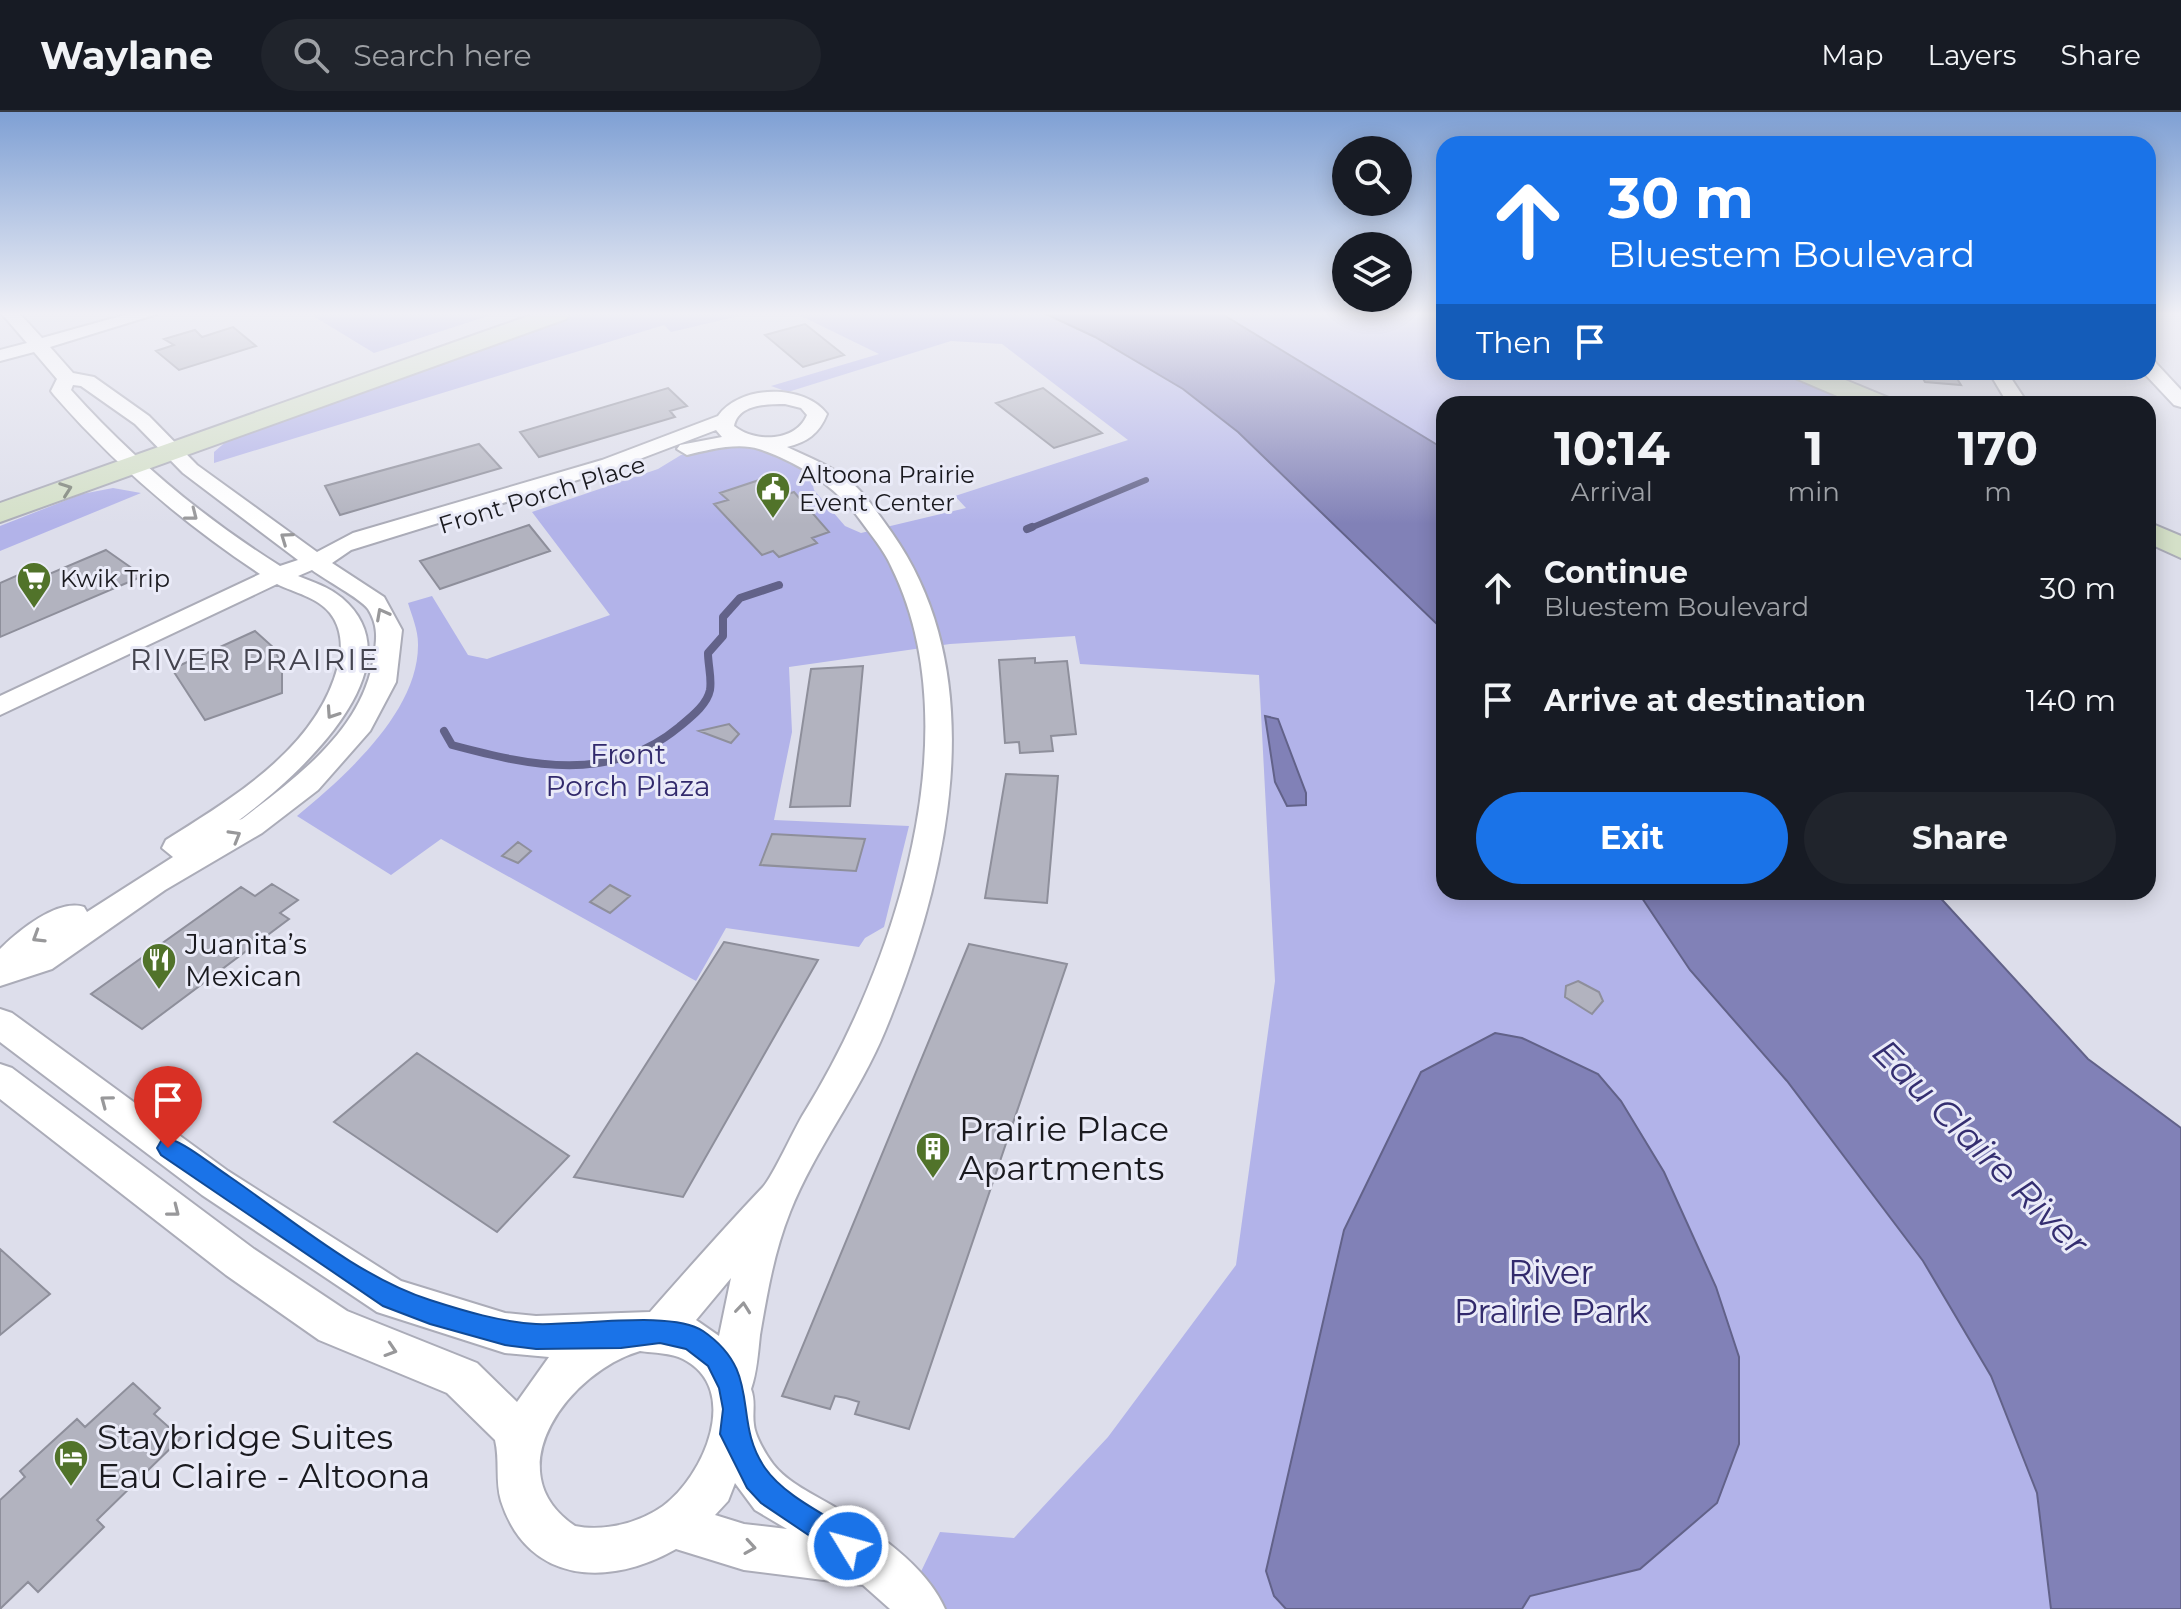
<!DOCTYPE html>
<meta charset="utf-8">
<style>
:root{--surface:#171b24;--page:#20242c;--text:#f1f3f6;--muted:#9ea1a6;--line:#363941;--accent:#1a73e8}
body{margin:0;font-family:Montserrat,sans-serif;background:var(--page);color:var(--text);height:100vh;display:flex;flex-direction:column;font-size:30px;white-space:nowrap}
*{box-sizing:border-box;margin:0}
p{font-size:26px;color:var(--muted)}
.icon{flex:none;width:44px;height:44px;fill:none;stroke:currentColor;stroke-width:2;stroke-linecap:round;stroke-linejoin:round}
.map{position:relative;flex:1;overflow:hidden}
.details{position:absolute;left:1436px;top:284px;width:720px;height:504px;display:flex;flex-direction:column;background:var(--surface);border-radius:24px;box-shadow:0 4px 20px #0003}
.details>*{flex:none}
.hud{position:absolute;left:1436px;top:24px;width:720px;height:244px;border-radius:24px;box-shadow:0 4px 20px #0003;background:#1a73e8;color:#fff;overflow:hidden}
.tools{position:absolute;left:1332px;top:24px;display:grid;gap:16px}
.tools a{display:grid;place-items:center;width:80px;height:80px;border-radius:50%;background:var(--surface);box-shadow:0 4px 20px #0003;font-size:40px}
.pin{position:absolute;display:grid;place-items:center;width:68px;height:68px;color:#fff;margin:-82px -34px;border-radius:50% 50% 50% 0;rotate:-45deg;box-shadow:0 0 8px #0007}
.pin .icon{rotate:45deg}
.me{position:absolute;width:88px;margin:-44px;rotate:307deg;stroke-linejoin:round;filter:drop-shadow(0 0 6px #0008)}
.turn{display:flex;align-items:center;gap:28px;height:168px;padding:0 40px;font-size:36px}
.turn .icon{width:104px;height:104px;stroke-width:2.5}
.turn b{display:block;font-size:56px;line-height:68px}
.then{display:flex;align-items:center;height:76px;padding:0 40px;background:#0003;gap:16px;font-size:30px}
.eta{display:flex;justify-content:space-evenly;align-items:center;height:136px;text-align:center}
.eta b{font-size:48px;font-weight:700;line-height:56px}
.primary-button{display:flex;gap:16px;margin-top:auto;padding:16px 40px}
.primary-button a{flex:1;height:92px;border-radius:48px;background:var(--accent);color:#fff;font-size:32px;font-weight:700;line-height:92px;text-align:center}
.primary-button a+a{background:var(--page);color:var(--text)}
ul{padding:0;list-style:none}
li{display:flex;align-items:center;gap:24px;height:112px;padding:0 40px}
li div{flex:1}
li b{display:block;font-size:30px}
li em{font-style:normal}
header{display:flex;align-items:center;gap:48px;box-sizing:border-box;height:112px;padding:0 40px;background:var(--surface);border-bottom:2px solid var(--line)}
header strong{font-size:38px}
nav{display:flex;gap:44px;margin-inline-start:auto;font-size:28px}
.search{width:560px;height:72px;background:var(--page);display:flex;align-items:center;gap:20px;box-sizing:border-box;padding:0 28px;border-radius:44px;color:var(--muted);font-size:30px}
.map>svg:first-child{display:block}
.green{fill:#b2b3e9}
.water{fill:#8181b7;stroke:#626289;stroke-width:2}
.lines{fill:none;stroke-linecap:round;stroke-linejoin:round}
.stream-far1{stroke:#626289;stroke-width:6}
.stream{stroke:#626289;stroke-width:8}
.building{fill:#b2b3bf;stroke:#8e8f9b;stroke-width:2}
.street-casing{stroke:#abacb8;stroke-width:4}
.secondary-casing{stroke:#abacb8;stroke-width:4}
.street{fill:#fff;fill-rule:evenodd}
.secondary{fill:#d4e0c8;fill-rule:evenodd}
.oneway{stroke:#80877c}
.oneway2{stroke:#98989a}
.route{fill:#1a73e8;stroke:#114b97;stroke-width:2}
.labels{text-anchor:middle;stroke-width:6;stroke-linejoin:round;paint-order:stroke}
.far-poi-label{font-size:24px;fill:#1a1a1f;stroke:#eaebf8;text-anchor:start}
.far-street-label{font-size:24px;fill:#1a1a1f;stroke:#eaebf8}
.park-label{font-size:28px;fill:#322a6c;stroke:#eaebf8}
.poi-label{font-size:28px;fill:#1a1a1f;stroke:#eaebf8;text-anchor:start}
.neighbourhood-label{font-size:30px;letter-spacing:2px;fill:#44444f;stroke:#eaebf8}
.near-poi-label{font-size:34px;fill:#1a1a1f;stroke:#eaebf8;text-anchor:start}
.near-park-label{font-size:34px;fill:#322a6c;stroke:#eaebf8}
.near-water-label{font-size:36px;font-style:italic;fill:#342e70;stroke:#eaebf8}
</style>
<header>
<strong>Waylane</strong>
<div class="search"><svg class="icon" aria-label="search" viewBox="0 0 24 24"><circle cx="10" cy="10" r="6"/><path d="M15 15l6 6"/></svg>Search here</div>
<nav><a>Map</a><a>Layers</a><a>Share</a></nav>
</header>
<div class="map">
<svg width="2181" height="1497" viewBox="0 0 2181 1497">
<rect width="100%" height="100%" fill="#dddeeb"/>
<path class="green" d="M310,202H494L374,241Z
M575,202H747L671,220L664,213L214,351V340L228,328Z
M797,202H1046L1095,225L1183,277L1238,320L1444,519V780H1638L1690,858L1787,969L1923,1149L1991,1264L2037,1381L2051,1497H903L940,1420L1014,1426L1108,1325L1236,1153L1275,869L1259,563L1080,552L1075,524L950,532L789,555L792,620L774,708L909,714L884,815L865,826L859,835L726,816L696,869L441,727L391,763L297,704C344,665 419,600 418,532C418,518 412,504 408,491L432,484L468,543L487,547L610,503L532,400L658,357L681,343L732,334L768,339L799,354L811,364L814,378L845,414L861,421L966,396L955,384L1128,328L1002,232L951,229L788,280L771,274L879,242Z
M1222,202H1444V260H1793L1865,292H1444V337Z
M113,376L141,381L0,439V414L82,382Z"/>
<path class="water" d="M1046,202H1222L1444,337V519L1238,320L1183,277L1095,225Z
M1265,604L1278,607L1306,681V693L1287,694L1275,670Z
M1638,780H1935L2088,947L2181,1016V1497H2051L2037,1381L1991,1264L1923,1149L1787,969L1690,858Z
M1495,921L1522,926L1598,962L1621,989L1664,1060L1716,1175L1739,1245V1332L1717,1391L1640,1457L1530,1484L1522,1497H1286L1274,1484L1266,1459L1344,1118L1421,960Z"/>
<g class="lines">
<path class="stream-far1" d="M1028,417L1146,368"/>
<path class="stream" d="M1027,417L1032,415
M444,619L452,633C531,654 610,672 679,615C691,605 707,593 710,578C712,566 708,553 708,541L723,524V505L740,486L779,473"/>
</g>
<path class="building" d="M805,212L844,243L803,255L765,223Z
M233,215L256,234L179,258L156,239L174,233L164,227L195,218L202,225Z
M1919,260H1953L1961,273L1925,270Z
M668,276L687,294L670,299L675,305L539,345L520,320Z
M1043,276L1102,321L1054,336L996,291Z
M479,332L501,356L340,403L325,374Z
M771,364L788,382L794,380L829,420L812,426L817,431L779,445L773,439L762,443L714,392L728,388L720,381Z
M529,413L550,439L440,477L420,449Z
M106,438L143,464L0,525V471L27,459L40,466Z
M255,519L274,536L282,554V581L205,608L172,557Z
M1035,546V551L1067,549L1076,622L1051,624L1053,639L1020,641L1019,630L1005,631L999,548Z
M863,554L850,694L790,695L811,557Z
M729,612L739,622L731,631L699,619Z
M1006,662L1058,664L1047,791L985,786Z
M772,722L865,727L856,759L760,753Z
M518,730L531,739L518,751L502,744Z
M272,772L298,788L280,801L289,807L142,917L91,882L241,775L255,784Z
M610,773L630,784L610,801L590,790Z
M724,830L818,848L683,1085L574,1065Z
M969,832L1067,852L909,1317L855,1302L859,1290L846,1286L835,1284L830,1297L782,1284Z
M1578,869L1599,880L1603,889L1592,902L1565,885L1566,874Z
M417,941L569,1044L497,1120L334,1010Z
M0,1137L50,1182L0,1223Z
M133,1271L160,1296L154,1302L181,1326L97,1408L104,1415L38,1480L28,1470L0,1497V1388L25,1365L20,1359L77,1307L85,1315Z"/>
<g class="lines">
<defs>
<path id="street" d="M2,202H20L42,226L128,202H157L50,235L73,261L94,265L149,304L197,353L317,440L353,421L602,348L718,304C740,272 805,272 827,302C819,322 807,330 787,335C808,345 832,354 850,369C867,384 879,403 892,421C994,566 948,767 885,919C859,982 815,1037 790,1100C774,1140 767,1182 760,1223C758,1241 757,1260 751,1277C756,1290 752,1300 754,1313C755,1324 766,1343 773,1352C788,1371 813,1382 833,1394C873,1418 926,1453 945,1497H890L863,1473L744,1458L676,1437C610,1475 528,1473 501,1389C495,1369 500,1348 495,1328L447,1281L319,1228L226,1163L0,987V952L12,956L254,1137L347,1199L477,1251L517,1290L549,1245L505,1241L377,1200L202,1083L0,930V897L12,901L228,1059L401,1169L505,1201L536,1204L650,1200C687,1158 725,1115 763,1075C773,1064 794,1017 804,1001C894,856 973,618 891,454C884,438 871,423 861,409C837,375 798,350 759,337C738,330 707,338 687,343L677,337L680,333L722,325L716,318L616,356L351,438L332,451L384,485L402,518L396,570L370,619L318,678L262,721L165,778L52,857L0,874V837C18,819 58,786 84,795L87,800L173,745L162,736L166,728C234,685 317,636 338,554C343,537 342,516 330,501C317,485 295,481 277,472L0,603V584L260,462C183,411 115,353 54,283L51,279L57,267L34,240L0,249V238L27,231ZM73,273L81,274L135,312L183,361L298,448L280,454C202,405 133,347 71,278ZM785,292L801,296L807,303C796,330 755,331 734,314C738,292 767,292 785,292ZM312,458C325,468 360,486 368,497C378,513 377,526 374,544C363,618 298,664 242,707L239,708C292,669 423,555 342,486C329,475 313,470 298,464ZM731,1166L719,1224L696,1208ZM640,1239C653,1241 672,1241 683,1247C742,1277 704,1364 663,1394C639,1411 604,1420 575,1414C493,1359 571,1259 640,1239ZM735,1371L755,1398L787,1417L744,1412L715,1403L728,1389Z
M2148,248L2155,250L2181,278V295L2174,293L2143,260H2148Z
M1989,260H2007L2028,292H2008Z"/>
<path id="secondary" d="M534,202H569L566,207L0,410V391Z
M1791,260H1826L1889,286L1893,292H1856L1795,266Z
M2148,410L2181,424V446L2148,431Z"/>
</defs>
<use href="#street" class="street-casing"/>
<use href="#secondary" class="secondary-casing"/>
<use href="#street" class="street"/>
<use href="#secondary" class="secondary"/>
</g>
<defs><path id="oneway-chevron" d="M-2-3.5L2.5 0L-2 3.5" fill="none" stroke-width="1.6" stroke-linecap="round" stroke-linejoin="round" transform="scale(2)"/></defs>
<use class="oneway" href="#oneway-chevron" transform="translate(66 377) rotate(-20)"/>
<g class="oneway2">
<use href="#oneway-chevron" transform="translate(192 403) rotate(38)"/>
<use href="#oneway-chevron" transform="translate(286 426) rotate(-145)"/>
<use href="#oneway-chevron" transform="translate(382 502) rotate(-118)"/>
<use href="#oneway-chevron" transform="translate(332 601) rotate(124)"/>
<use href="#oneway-chevron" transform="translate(235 724) rotate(-30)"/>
<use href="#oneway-chevron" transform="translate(38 825) rotate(148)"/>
<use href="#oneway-chevron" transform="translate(106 989) rotate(-143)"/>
<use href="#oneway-chevron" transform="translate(174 1099) rotate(38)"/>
<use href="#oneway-chevron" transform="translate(743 1196) rotate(-84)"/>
<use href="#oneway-chevron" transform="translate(391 1238) rotate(18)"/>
<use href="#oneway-chevron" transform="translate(750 1435) rotate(9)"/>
</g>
<linearGradient id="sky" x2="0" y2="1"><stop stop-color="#7fa0d4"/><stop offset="0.49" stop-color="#f0f0f6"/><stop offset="1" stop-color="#f0f0f6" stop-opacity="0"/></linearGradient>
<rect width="2181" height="412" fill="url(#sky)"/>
<path class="route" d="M168,1026C190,1034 210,1052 230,1065C290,1106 360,1166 430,1188C464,1199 501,1210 536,1212C579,1214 671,1198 703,1219C764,1261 731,1307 765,1356C785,1385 829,1404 858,1424L862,1434L858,1443L848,1448L838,1443L761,1391L747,1376L720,1322L723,1297L719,1276L708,1254L686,1237L660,1231L621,1236L536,1237L505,1233L430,1212L383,1194L161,1043L157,1036L161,1029Z"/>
<defs>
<symbol id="civic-pin" viewBox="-11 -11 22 30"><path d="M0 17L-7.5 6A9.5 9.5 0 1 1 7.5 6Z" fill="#51732a" stroke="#eaebf8"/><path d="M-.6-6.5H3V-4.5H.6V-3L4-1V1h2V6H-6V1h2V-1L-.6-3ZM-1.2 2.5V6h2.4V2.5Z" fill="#fff"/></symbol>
<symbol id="supermarket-pin" viewBox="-11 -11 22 30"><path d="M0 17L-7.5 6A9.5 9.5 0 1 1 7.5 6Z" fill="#51732a" stroke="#eaebf8"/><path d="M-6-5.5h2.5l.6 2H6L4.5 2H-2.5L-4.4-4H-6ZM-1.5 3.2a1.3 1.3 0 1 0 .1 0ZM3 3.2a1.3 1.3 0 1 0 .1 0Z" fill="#fff"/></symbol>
<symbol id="restaurant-pin" viewBox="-11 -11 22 30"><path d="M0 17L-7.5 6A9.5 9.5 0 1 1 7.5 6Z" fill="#51732a" stroke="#eaebf8"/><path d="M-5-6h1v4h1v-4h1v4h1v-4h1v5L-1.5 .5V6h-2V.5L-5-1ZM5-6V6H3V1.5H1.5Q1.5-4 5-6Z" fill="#fff"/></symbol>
<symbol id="building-pin" viewBox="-11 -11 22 30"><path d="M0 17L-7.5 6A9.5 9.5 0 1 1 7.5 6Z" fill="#51732a" stroke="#eaebf8"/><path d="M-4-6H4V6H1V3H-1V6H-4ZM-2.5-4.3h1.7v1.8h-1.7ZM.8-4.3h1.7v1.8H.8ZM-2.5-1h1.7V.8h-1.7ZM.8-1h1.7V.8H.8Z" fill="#fff"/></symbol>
<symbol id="hotel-pin" viewBox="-11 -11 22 30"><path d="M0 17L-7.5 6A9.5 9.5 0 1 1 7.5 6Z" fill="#51732a" stroke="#eaebf8"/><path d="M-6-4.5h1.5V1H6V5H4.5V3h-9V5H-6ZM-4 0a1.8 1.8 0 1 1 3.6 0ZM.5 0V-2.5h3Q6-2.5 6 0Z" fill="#fff"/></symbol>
</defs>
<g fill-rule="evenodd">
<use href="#civic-pin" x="753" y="357" width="40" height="54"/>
<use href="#supermarket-pin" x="14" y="447" width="40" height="54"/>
<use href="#restaurant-pin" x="139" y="828" width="40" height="54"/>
<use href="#building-pin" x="913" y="1017" width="40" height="54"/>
<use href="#hotel-pin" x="51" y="1325" width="40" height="54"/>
</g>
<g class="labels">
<g class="far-poi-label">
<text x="799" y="371">Altoona Prairie<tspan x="799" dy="28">Event Center</tspan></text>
<text x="60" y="475">Kwik Trip</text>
</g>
<g class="far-street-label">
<text transform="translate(542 383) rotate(-17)" y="8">Front Porch Place</text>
</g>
<g class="park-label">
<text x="628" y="652">Front<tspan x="628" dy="32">Porch Plaza</tspan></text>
</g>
<g class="poi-label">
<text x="185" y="842">Juanita’s<tspan x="185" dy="32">Mexican</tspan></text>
</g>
<g class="neighbourhood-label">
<text x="255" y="558">RIVER PRAIRIE</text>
</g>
<g class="near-poi-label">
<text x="959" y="1029">Prairie Place<tspan x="959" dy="39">Apartments</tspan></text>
<text x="97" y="1337">Staybridge Suites<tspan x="97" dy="39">Eau Claire - Altoona</tspan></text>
</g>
<g class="near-park-label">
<text x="1551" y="1172">River<tspan x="1551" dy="39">Prairie Park</tspan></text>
</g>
<g class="near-water-label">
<text transform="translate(1981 1035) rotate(45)" y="13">Eau Claire River</text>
</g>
</g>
</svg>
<div class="tools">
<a><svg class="icon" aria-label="search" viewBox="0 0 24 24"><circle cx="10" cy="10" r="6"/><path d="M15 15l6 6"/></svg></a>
<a><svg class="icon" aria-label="layers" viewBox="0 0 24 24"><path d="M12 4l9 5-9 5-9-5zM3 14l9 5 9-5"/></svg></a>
</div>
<div class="pin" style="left:168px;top:1036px;background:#d93025"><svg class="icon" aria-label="arrive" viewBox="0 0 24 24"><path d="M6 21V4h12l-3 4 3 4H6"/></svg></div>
<svg class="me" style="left:848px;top:1434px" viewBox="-20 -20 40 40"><circle r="17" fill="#1a73e8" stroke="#fff" stroke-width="3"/><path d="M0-11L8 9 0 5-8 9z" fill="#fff"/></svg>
<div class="hud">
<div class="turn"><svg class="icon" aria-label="ahead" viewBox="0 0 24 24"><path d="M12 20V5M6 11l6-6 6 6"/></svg><div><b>30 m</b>Bluestem Boulevard</div></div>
<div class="then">Then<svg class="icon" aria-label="arrive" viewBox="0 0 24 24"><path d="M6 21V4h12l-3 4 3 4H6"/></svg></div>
</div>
<section class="details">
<div class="eta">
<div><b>10:14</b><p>Arrival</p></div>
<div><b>1</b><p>min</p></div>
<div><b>170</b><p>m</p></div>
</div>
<ul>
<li><svg class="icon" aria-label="ahead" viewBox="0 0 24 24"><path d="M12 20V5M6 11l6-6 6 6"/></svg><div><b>Continue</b><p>Bluestem Boulevard</p></div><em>30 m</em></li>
<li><svg class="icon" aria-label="arrive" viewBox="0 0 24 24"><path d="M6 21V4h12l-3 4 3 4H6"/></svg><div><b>Arrive at destination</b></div><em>140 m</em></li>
</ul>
<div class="primary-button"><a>Exit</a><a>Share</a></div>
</section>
</div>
